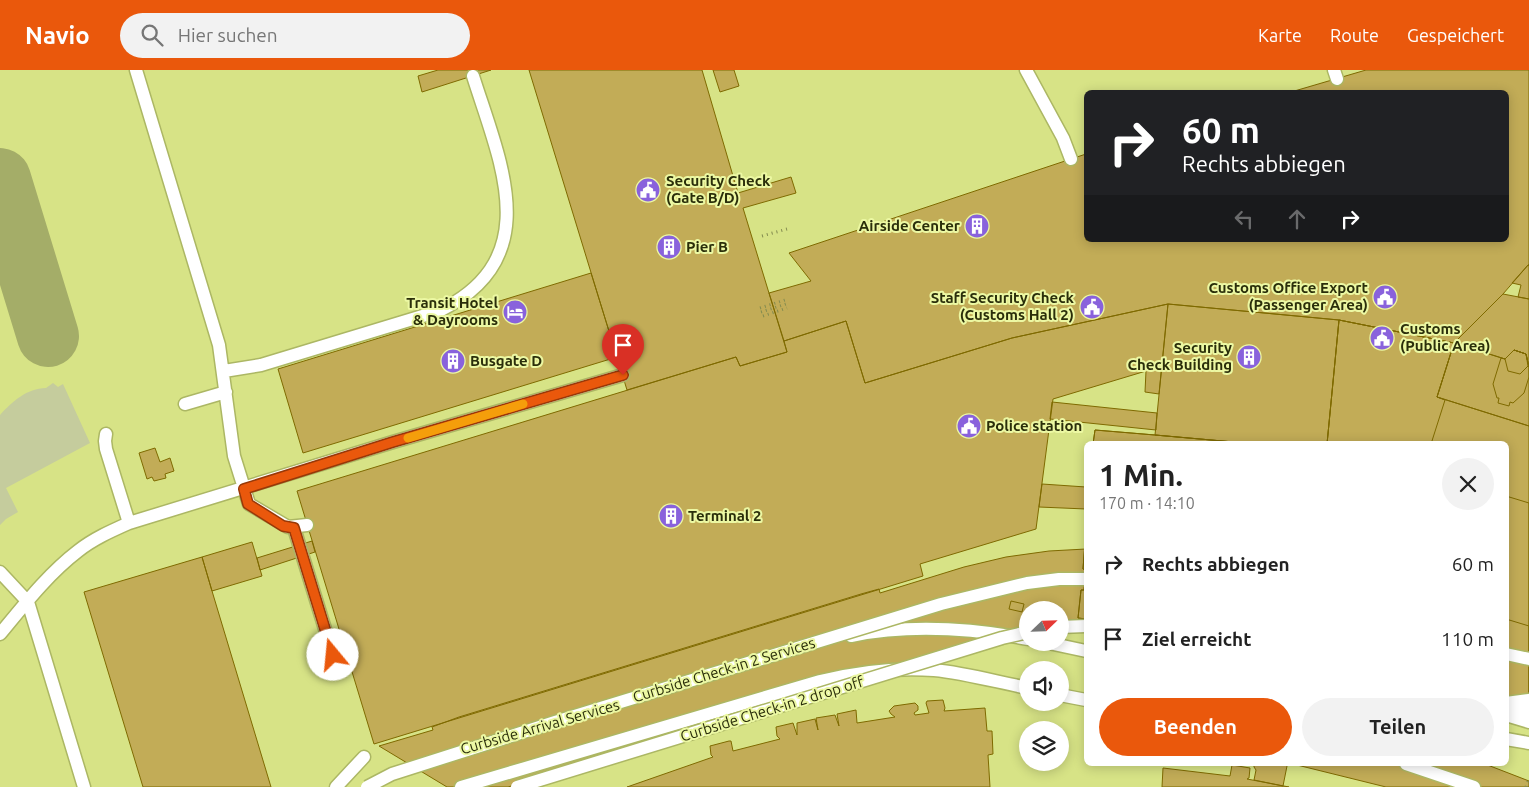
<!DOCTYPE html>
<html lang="de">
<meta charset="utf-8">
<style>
:root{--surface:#fff;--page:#f2f2f2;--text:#222;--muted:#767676;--accent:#ea580c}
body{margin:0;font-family:Ubuntu,sans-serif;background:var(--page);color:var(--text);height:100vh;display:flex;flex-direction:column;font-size:19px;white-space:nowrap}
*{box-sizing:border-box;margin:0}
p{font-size:16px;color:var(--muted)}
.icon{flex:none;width:28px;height:28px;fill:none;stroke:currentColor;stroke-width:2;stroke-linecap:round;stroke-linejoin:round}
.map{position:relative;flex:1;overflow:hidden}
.drawer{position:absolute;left:1084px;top:371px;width:425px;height:325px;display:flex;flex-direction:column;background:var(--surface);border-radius:8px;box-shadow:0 2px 12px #0003}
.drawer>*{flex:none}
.banner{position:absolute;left:1084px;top:20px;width:425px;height:152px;border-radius:8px;box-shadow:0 2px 12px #0003;background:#202124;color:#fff;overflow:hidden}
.needle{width:32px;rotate:67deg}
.buttons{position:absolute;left:1019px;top:531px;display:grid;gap:10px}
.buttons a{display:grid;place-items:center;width:50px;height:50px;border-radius:50%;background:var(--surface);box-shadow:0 2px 12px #0003;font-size:25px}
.pin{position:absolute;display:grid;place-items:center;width:42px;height:42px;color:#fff;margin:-51px -21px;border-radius:50% 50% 50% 0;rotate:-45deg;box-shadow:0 0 5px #0007}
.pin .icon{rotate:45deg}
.me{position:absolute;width:55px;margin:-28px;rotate:343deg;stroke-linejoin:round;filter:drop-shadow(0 0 4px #0008)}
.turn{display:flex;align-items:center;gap:18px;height:105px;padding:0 15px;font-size:22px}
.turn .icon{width:65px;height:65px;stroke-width:2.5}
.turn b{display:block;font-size:35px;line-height:42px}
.lanes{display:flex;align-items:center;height:48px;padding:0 15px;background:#0003;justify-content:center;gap:25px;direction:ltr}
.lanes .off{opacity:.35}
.round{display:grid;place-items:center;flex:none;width:52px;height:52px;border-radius:26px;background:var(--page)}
.summary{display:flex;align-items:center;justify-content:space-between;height:85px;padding:0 15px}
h1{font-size:30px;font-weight:700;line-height:38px}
.button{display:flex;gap:10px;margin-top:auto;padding:10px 15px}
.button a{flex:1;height:58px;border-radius:30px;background:var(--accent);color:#fff;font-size:20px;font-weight:700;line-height:58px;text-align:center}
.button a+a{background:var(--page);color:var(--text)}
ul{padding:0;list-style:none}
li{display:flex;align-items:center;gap:15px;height:75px;padding:0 15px}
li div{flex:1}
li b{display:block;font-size:19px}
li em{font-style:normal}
header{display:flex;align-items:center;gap:30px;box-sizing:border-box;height:70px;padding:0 25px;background:var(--accent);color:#fff}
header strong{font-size:24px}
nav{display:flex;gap:28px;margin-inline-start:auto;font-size:18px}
.search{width:350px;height:45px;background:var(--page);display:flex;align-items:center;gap:12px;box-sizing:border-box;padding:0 18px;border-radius:28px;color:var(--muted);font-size:19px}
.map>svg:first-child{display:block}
.built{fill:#d7e386;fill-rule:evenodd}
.green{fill:#c5cc9d}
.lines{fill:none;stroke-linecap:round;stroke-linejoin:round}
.taxiway{stroke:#a4ad68;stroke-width:62}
.building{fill:#c2ac57;stroke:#7f6a00}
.lane-casing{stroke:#acb764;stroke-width:15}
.path{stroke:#838b4f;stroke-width:3;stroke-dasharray:1 4;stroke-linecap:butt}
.lane{stroke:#fff;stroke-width:12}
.lane-bridge-casing{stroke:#acb764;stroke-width:15;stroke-linecap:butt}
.lane-bridge{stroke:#fff;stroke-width:12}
.route-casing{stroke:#983908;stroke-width:12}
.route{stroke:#ea580c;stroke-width:9}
.slow{stroke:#f59e0b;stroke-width:9}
.labels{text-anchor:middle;stroke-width:4;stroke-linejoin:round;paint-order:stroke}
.poi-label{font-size:15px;font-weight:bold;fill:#2a2e0a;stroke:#ecf8a3;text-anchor:start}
.street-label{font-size:15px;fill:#2a2e0a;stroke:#ecf8a3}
</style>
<header>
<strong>Navio</strong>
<div class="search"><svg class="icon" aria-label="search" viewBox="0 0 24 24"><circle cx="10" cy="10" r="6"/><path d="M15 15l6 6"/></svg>Hier suchen</div>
<nav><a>Karte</a><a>Route</a><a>Gespeichert</a></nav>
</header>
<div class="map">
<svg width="1529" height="717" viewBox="0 0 1529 717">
<rect width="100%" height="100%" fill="#dfeb96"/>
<path class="built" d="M0,0H1529V717H0ZM1086,22H1506V170H1086ZM1086,374H1506V694H1086ZM1028,540H1060V572H1028ZM1028,600H1060V632H1028ZM1028,660H1060V692H1028Z"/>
<path class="green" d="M53,313L58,317L63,314L90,373L6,418L18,442L6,449L0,455V345C12,332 27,318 46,318Z"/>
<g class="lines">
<path class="taxiway" d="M0,109L48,266"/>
</g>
<path class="building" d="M438,0H491L422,22L418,6Z
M529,0H702L738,123L791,107L796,123L743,138L787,282L740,296L736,287L627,320Z
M713,0H734L739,16L720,22Z
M1366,0H1529V194L1503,224L1454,273L1339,250L1168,234L1012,268L865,313L846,251L784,271L769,223L811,211L789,183L1086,84V170H1506V22H1291Z
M1528,195L1529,196V229L1518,227L1521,215L1512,213Z
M591,203L617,287L303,383L278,299Z
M1503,224L1529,229V297L1526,284L1514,280L1505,289L1454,273Z
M1168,234L1159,324L1145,322L1146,301L1053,329L1036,459L920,494L923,506L374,674L297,421L736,287L740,296L787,282L784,271L846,251L865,313L1012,268Z
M1168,234L1339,250L1327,374H1256L1155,365Z
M1339,250L1454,273L1437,327L1529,356V639L1506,634V374H1327Z
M1339,250L1454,273L1437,327L1445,330L1431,374H1327Z
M1454,273L1505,289L1514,280L1526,284L1529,297V356L1437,327Z
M1514,280L1526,284L1529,297V307L1524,323L1513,333L1510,332L1509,336L1498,333L1499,328H1497L1493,314L1501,288L1505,289Z
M1514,280L1526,284L1528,296L1520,304L1508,301L1505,289Z
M1052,332L1157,343L1156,360L1050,349Z
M1095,360L1155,365L1256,374H1093Z
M1095,360L1155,365L1256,374H1093Z
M155,378L160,392L170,388L174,401L165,404L166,408L154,411L152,407L147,409L139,383Z
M1042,414L1086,417V439L1039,437Z
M1506,426L1529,433V639L1506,634Z
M1086,460V549L1078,548L1081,520H1084L1086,500L1083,499Z
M1086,460V549L1078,548L1081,520H1084L1086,500L1083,499Z
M312,471L315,482L260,500L257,488Z
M252,472L262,506L212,521L202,487Z
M1086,479V554L1060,556V540H1028V560L972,575L508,717H447L379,676L433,660L432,657L459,647L861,524L879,519L880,523L964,497L1006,487L1049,481Z
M202,487L212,521L271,717H143L84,522Z
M1011,531L1024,534L1022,542L1009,539Z
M1506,549L1529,556V638L1506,633Z
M943,630L945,638L944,641L985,638L987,661H992L993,684L988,685L990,717H627L713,687L711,685L710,676L729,671H731L733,681L780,669L777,666L776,657L793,653L797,665V653L815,649L818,660L816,648L835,645L839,656L837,644L856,640L857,653L895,647L891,644L889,641L894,636L915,633L918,636V640L914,643L915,645L929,643L926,633L927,631Z
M1254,694H1285L1287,696L1283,716L1254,710L1256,700L1254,697Z
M1293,694H1485L1529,711V717H1386Z
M1232,695L1250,698L1249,708L1247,709L1289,717H1162L1163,698L1230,706Z"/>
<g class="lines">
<defs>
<path id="lane" d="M136,0L219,275L234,386L249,434L288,457L307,455
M1026,0L1063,68L1071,89
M1334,0L1337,9
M224,301L261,295L439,241C547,189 500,92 473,6
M185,334L226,322
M106,364L105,371L106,379L129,453
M294,458L333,585
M0,502L28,532L84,717
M1059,509H1086
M1060,557L1086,556
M0,564C24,535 48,504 78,481C93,469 111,461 129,453L393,372L623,305
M851,566C910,554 969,558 1028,569
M1044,572L1086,581
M1506,584L1529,589
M1060,625L1086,630
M1506,633L1529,630
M1506,637L1529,641
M1506,645L1529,652
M1506,669L1529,673
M1406,694L1474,717
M336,717L364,687
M461,717L820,611C857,602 895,597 934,600C965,603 997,612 1028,618"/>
</defs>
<use href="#lane" class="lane-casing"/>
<path class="path" d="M762,166L787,159
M760,238L785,230
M761,242L786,234
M763,246L787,238
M1526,717L1529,709"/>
<use href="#lane" class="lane"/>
<defs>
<path id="lane-bridge" d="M367,717L392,704L555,652L941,534L1027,513L1059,509
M517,717L1002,568L1028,562"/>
</defs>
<use href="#lane-bridge" class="lane-bridge-casing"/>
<use href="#lane-bridge" class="lane-bridge"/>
</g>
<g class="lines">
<defs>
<path id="route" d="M333,585L294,458L283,456L248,434L244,419L393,372L623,305"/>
</defs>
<use href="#route" class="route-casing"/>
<use href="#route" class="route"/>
<path class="slow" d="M408,368L523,334"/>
</g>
<defs>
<symbol id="civic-disc" viewBox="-11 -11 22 22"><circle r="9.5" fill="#8962dc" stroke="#ecf8a3"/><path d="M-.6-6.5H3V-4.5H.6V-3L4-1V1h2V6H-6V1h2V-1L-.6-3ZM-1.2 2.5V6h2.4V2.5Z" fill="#fff"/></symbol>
<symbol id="building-disc" viewBox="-11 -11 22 22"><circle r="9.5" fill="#8962dc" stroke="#ecf8a3"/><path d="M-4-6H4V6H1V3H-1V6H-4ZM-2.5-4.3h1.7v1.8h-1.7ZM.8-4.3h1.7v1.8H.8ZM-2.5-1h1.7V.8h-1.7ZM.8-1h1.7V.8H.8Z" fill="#fff"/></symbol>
<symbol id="hotel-disc" viewBox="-11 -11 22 22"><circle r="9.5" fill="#8962dc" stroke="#ecf8a3"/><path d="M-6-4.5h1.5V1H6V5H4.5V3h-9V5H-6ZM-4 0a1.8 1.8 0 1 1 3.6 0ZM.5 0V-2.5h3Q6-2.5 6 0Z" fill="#fff"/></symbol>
</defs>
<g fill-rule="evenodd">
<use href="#civic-disc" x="634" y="106" width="28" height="28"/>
<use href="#building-disc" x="963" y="142" width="28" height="28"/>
<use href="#building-disc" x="655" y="163" width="28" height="28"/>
<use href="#civic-disc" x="1371" y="213" width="28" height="28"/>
<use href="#civic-disc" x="1078" y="223" width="28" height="28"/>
<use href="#hotel-disc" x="501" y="228" width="28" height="28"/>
<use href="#civic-disc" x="1368" y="254" width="28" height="28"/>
<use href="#building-disc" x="1235" y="273" width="28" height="28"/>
<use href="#building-disc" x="439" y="277" width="28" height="28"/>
<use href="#civic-disc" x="955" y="342" width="28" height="28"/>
<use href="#building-disc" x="657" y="432" width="28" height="28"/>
</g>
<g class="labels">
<g class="poi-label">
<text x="666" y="116">Security Check<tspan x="666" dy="17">(Gate B/D)</tspan></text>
<text x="960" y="161" text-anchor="end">Airside Center</text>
<text x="686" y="182">Pier B</text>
<text x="1368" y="223" text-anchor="end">Customs Office Export<tspan x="1368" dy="17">(Passenger Area)</tspan></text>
<text x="1074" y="233" text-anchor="end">Staff Security Check<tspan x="1074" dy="17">(Customs Hall 2)</tspan></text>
<text x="498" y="238" text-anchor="end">Transit Hotel<tspan x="498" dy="17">&amp; Dayrooms</tspan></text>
<text x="1400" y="264">Customs<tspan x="1400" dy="17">(Public Area)</tspan></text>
<text x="1232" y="283" text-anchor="end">Security<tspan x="1232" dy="17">Check Building</tspan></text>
<text x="470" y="296">Busgate D</text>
<text x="986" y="361">Police station</text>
<text x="688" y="451">Terminal 2</text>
</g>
<g class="street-label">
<text transform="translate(724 600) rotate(-17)" y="5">Curbside Check-in 2 Services</text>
<text transform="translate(772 639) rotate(-17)" y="5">Curbside Check-in 2 drop off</text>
<text transform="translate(540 657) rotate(-16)" y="5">Curbside Arrival Services</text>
</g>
</g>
</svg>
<div class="buttons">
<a><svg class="needle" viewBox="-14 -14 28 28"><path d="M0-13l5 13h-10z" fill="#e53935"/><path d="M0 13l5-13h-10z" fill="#767676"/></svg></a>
<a><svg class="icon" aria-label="sound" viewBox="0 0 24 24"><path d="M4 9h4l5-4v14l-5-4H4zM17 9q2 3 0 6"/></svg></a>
<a><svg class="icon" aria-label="layers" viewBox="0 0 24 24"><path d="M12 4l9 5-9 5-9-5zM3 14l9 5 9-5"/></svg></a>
</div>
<div class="pin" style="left:623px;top:305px;background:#d93025"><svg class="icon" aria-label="arrive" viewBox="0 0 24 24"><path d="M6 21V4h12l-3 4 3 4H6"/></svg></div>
<svg class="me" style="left:333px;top:585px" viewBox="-20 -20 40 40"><circle r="19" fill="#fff"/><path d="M0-13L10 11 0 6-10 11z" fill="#ea580c"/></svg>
<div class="banner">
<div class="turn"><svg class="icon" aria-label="right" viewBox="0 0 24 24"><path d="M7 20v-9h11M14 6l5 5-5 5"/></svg><div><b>60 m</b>Rechts abbiegen</div></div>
<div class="lanes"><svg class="icon off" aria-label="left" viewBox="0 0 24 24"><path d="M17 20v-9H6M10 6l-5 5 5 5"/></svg><svg class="icon off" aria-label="ahead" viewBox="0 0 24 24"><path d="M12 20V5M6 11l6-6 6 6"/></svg><svg class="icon" aria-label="right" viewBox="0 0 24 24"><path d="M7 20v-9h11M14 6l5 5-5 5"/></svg></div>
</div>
<section class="drawer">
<div class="summary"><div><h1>1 Min.</h1><p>170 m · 14:10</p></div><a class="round"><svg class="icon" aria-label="close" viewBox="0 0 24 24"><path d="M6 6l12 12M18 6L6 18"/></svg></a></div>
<ul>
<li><svg class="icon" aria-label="right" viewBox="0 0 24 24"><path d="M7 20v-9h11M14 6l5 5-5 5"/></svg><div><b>Rechts abbiegen</b></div><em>60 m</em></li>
<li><svg class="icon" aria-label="arrive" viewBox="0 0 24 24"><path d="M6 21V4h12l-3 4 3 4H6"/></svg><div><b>Ziel erreicht</b></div><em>110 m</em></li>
</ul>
<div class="button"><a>Beenden</a><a>Teilen</a></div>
</section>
</div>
